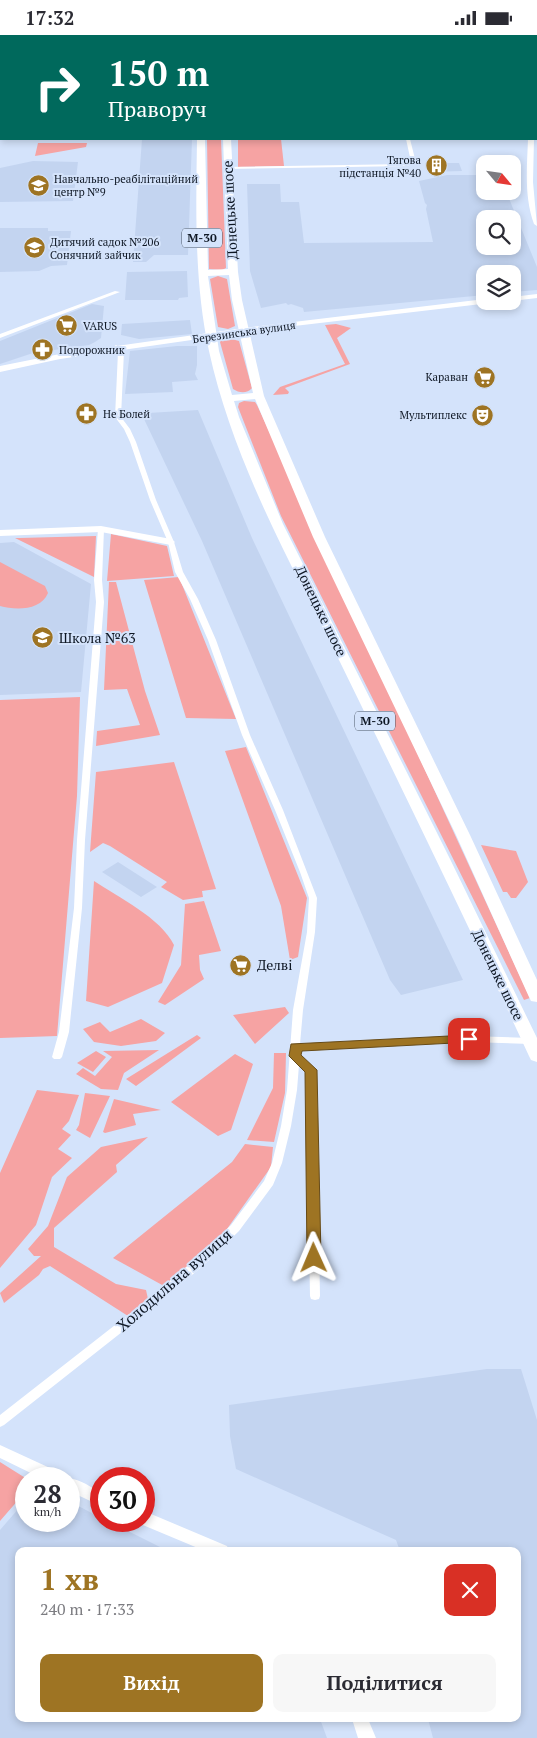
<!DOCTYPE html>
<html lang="uk">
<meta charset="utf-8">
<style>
:root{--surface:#fff;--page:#f7f7f7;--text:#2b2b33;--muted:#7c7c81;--accent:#9e7423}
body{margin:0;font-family:"PT Serif",serif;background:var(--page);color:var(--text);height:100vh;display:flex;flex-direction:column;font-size:19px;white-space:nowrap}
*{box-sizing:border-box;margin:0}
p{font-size:16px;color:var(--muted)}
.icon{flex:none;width:28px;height:28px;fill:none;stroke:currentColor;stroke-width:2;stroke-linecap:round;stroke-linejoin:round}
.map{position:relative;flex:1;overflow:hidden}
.side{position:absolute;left:15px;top:1512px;width:506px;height:175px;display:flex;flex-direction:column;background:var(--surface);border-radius:10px;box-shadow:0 2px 8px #0003}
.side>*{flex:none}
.hud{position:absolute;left:0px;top:0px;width:538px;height:105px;box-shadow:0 2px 8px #0003;background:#00695c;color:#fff;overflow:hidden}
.needle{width:32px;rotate:119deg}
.buttons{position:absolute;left:476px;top:120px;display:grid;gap:10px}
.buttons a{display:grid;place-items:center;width:45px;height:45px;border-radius:10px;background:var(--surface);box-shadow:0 2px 8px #0003;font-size:25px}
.speed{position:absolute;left:15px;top:1432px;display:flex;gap:10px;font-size:25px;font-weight:700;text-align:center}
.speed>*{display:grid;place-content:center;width:65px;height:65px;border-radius:50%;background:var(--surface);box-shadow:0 2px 8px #0003;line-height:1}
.speed small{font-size:12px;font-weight:400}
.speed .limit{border:8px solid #d22;background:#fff;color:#111}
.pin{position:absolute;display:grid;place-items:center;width:42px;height:42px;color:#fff;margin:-21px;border-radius:10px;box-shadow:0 2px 8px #0006}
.me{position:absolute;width:55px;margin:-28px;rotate:359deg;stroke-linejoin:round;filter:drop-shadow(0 0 4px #0008)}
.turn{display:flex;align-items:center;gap:18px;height:105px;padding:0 25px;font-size:22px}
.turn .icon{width:65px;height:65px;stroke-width:2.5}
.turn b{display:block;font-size:35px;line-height:42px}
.round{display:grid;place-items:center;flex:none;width:52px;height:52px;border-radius:10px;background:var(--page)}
.summary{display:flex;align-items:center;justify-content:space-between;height:85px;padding:0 25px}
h1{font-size:30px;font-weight:600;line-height:38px;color:var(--accent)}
.button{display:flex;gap:10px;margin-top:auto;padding:10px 25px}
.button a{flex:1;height:58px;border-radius:10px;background:var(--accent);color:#fff;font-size:20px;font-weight:600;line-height:58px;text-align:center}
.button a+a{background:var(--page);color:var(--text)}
.status{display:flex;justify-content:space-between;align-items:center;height:35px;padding:0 25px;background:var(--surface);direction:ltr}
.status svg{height:14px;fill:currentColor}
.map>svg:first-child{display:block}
.built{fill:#c3d4f0;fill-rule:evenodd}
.green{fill:#f6a3a3}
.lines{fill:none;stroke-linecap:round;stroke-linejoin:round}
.minor{fill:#fff;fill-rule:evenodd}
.tertiary{fill:#fff;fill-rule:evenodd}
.secondary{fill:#fff;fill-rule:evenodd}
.trunk{fill:#fff;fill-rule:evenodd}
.route{fill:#9e7423;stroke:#674b17}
.labels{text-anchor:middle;stroke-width:4;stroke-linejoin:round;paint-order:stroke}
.far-poi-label{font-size:11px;fill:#0e1724;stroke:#d4e3fb;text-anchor:start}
.far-street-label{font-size:11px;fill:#0e1724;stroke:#d4e3fb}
.shield{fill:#d4e3fb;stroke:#495464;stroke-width:1}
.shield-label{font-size:12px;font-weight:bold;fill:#0e1724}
.street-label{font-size:14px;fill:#0e1724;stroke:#d4e3fb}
.poi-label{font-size:14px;fill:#0e1724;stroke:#d4e3fb;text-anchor:start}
.near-street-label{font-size:16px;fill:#0e1724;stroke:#d4e3fb}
</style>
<div class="status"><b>17:32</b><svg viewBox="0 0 49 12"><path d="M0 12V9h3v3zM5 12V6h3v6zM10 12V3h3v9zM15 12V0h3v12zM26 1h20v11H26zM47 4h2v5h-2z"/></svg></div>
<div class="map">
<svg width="537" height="1703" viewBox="0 0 537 1703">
<rect width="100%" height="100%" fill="#d4e3fb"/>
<path class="built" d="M142,104H192L188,220H154L146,227H133Z
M33,126L78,127L73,166L0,167V133Z
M425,128H459L462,136L428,137Z
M447,140H485V156H506L537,232V255L513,257L512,239H485V260L304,277L303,273L291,269L288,270L286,268L261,273L250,236L247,149H280L281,167H299L304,208L433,207L426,174L427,170L425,168L419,146ZM485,184H512V211H485Z
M0,193H48V196H71L67,230L51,231L39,236L0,237Z
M187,236L188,262L179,263L178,265H125L127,237Z
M92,269L104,271L101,303L95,307L89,310L33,318L0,329V306Z
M190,285L192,299L139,304L121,300L122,289Z
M177,311H197V330L195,339L198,345L172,347L173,357L125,359L130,316Z
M198,375L252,503L463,945L401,960L390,945L202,506L144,384L148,378Z
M14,507L91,549L81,657L0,660V508Z
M118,827L157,852L141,862L102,837Z
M487,1334H521L537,1385V1703H433L428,1684H518V1516H400L396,1505L236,1434L230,1401L229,1370Z
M26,1465V1486H69V1466L101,1483V1486H108L168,1516H19V1684H320L327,1703H0V1495Z"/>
<path class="green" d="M207,104H221L226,233L222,235L209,234Z
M238,104H281L284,131L238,132Z
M38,108H87L86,112L35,121Z
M218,241L227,244L235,291L228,294L218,292L210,244Z
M336,289L351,293L337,303L350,329L285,353L289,357L288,359L273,360L280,352L345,329L325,290Z
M228,303L239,306L252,353C247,359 239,358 233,354L220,307L222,304Z
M244,366L255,367L257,370L530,963L524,965L281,481L238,372L239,368Z
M111,499L167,511L174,541L107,546Z
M96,501L94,542L15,503H19Z
M0,527L45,551L48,558C41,576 15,575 0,571Z
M179,542L236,684L186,683L144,545Z
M109,547H116L145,656L160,700L96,711L97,696L140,690L127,654L104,655Z
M80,662L77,761L57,1001L0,1003V665Z
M246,712L307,863L298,922L290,925L281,871L225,716Z
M174,727L216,854L202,856L203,862L183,865L161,852L167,847L110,811L103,808L90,817L96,737Z
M481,810L516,816L528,847L516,863H511L507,857H503Z
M94,846C118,862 161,883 174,910L162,948L108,972L86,966Z
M204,866L221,916L199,920L200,935L204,944L165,970L158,967L181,930L185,869Z
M285,972L289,978L255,1009L233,980Z
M141,984L165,998L156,1006L121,1011L94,1007L83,994L100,987L110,997Z
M197,1000L201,1003L136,1051L126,1044Z
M159,1015L124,1038L118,1055L101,1054L76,1039L83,1033L95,1041L112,1022L103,1016Z
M96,1016L106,1022L93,1037L77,1028Z
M274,1018H286L285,1058L274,1107L247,1105L273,1053Z
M235,1019L253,1029L231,1095L218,1101L171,1067Z
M37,1055L79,1060L69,1086L62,1094L71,1100L58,1114L72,1123L52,1142L36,1190L0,1233V1138Z
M85,1058L110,1061L90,1103L76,1095L79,1090Z
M114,1064L161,1075L133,1079L136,1090L105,1098L103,1097Z
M148,1102L116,1130L117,1137L54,1193V1212L116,1249L146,1255L148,1264L128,1281L50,1231L43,1234L39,1240L4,1268L0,1258L41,1221H34L28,1214L48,1191L67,1142L101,1112Z
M245,1109L273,1112L271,1132L222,1201L164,1251L113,1223L232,1127Z
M0,1427L27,1444L26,1456L0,1486Z"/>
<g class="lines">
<path class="minor" d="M482,0H487L488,1H483Z
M536,28H537V31H536Z
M0,83H1V85H0Z
M406,104H410L416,128L408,131L228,134L226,133L228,132L408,129L411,127Z
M115,256L120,257L0,303V299Z
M116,310L124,316L121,382L130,394L136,407L156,465L174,507L183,537L198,564L216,605L250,700L283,775L317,863L315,897L303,975L300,1009L469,1001L530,1003L533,1004L535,1006L533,1008L530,1009L469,1007L300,1015L299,1020L316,1035L320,1261L319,1264L315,1265L311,1264L310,1261L306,1036L299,1030L297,1055L291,1091L282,1128L273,1150L239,1196L204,1230L141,1282L4,1390L0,1392V1380L133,1276L196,1224L231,1190L264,1146L272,1128L281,1091L287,1055L293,975L307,897L309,863L300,837L275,775L242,700L208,605L190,564L175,537L168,507L150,465L130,407L124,394L115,382L118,317L113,312Z
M101,492L104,494L102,545L104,567L85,805L82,873L69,997L62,1022L60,1024H54L52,1022L59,997L74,873L77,805L96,567L94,545L98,494Z"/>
<path class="tertiary" d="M536,38H537V42H536Z
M536,58H537V62H536Z
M528,104H534L533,147L537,191L534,189C524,161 527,133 528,104Z
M537,259V263L512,266V262Z
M485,264V266H493L490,268L244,297L240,295L244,293Z
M101,491L171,504L175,507L171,510L101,497L0,501V495Z
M0,1410L63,1439L66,1444C76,1441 92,1453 101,1458V1471L69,1456V1444H43L0,1423Z
M144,1476L227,1511L229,1516H205L138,1488V1486H144Z
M352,1684H368L376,1703H358Z"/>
<path class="secondary" d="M244,293L248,295L247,297L60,324L0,337V331L60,319Z"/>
<path class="trunk" d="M197,0H205V1H198Z
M220,0H228V1H221Z
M197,104H205L208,235L228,234L223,104H231L238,237L242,265L264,361L325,502L470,800L537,945V967L531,966L529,962L456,800L313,502L255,364L234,366L239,382L283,489L450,824L537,1003V1027L531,1025L529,1021C468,889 404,758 340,627C290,527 233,426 209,316C194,247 196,175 197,104ZM229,240L232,265L253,358L232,360L219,316L208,241Z"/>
</g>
<path class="route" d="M469,1000L473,1001L475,1004L473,1007L302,1016L301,1020L317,1035L321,1223L319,1227L314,1229L309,1227L307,1223L305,1037L289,1021L291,1009Z"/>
<defs>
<symbol id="building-disc" viewBox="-11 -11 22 22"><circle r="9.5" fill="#9e7423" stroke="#d4e3fb"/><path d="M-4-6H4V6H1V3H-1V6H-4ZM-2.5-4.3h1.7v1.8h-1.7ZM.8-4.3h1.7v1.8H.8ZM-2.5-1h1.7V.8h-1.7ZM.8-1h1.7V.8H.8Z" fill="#fff"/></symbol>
<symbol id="school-disc" viewBox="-11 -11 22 22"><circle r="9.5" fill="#9e7423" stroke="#d4e3fb"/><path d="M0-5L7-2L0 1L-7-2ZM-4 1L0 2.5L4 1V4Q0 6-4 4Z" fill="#fff"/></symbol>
<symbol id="supermarket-disc" viewBox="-11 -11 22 22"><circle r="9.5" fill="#9e7423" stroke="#d4e3fb"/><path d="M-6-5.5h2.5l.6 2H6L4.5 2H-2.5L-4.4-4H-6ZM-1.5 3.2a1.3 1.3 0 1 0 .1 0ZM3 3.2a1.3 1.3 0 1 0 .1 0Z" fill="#fff"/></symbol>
<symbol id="pharmacy-disc" viewBox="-11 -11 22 22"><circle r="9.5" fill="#9e7423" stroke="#d4e3fb"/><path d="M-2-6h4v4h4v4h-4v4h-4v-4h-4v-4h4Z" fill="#fff"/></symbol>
<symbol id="theatre-disc" viewBox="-11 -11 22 22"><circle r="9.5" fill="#9e7423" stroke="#d4e3fb"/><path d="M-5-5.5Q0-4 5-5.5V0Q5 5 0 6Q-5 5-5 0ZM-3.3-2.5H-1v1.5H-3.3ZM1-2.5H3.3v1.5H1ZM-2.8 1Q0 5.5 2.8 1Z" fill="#fff"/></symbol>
</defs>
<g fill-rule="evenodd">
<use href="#building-disc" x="424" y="118" width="25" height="25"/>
<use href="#school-disc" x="26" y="138" width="25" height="25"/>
<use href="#school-disc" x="22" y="200" width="25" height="25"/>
<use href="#supermarket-disc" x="54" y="278" width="25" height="25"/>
<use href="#pharmacy-disc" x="30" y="302" width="25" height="25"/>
<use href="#supermarket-disc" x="472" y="330" width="25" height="25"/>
<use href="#pharmacy-disc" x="74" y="366" width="25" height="25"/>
<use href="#theatre-disc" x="470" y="368" width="25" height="25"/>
<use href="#school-disc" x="30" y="590" width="25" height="25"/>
<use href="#supermarket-disc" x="228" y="918" width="25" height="25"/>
</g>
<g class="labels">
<g class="far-poi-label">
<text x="421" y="129" text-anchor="end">Тягова<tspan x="421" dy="13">пiдстанцiя №40</tspan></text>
<text x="54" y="148">Навчально-реабілітаційний<tspan x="54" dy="13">центр №9</tspan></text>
<text x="50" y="211">Дитячий садок №206<tspan x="50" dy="13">Сонячний зайчик</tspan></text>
<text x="83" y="295">VARUS</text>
<text x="59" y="319">Подорожник</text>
<text x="468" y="346" text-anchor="end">Караван</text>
<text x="103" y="383">Не Болей</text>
<text x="467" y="384" text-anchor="end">Мультиплекс</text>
</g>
<g class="far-street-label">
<text transform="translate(244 297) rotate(-8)" y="4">Березинська вулиця</text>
</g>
<g class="shield">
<rect x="182" y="193.5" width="40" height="19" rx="4"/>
<rect x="355" y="676.5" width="40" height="19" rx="4"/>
</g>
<g class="shield-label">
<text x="202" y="207">М-30</text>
<text x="375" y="690">М-30</text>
</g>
<g class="street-label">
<text transform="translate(230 175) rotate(-93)" y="5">Донецьке шосе</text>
<text transform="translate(321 576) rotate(64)" y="5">Донецьке шосе</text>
<text transform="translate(498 940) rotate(64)" y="5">Донецьке шосе</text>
</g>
<g class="poi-label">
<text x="59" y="608">Школа №63</text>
<text x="257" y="935">Делві</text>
</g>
<g class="near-street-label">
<text transform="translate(174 1245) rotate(-41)" y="6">Холодильна вулиця</text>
</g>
</g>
</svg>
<div class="buttons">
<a><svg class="needle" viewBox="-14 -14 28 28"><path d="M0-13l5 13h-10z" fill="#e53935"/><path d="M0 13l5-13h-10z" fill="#7c7c81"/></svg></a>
<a><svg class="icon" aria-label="search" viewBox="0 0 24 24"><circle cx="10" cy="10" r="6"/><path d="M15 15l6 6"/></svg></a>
<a><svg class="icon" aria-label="layers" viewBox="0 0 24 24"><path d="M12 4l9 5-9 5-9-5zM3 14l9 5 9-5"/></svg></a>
</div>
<div class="speed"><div>28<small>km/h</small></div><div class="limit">30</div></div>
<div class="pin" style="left:469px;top:1004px;background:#d93025"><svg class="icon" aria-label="arrive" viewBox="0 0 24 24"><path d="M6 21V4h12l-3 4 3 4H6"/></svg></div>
<svg class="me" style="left:314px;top:1223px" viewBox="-20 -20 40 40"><path d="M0-17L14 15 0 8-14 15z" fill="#9e7423" stroke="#fff" stroke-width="4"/></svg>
<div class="hud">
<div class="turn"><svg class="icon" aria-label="right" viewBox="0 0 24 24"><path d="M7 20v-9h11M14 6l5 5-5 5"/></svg><div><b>150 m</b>Праворуч</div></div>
</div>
<section class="side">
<div class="summary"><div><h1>1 хв</h1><p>240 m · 17:33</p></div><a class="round" style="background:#d93025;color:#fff"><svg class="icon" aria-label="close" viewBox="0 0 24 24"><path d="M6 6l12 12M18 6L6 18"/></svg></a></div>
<div class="button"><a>Вихід</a><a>Поділитися</a></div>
</section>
</div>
